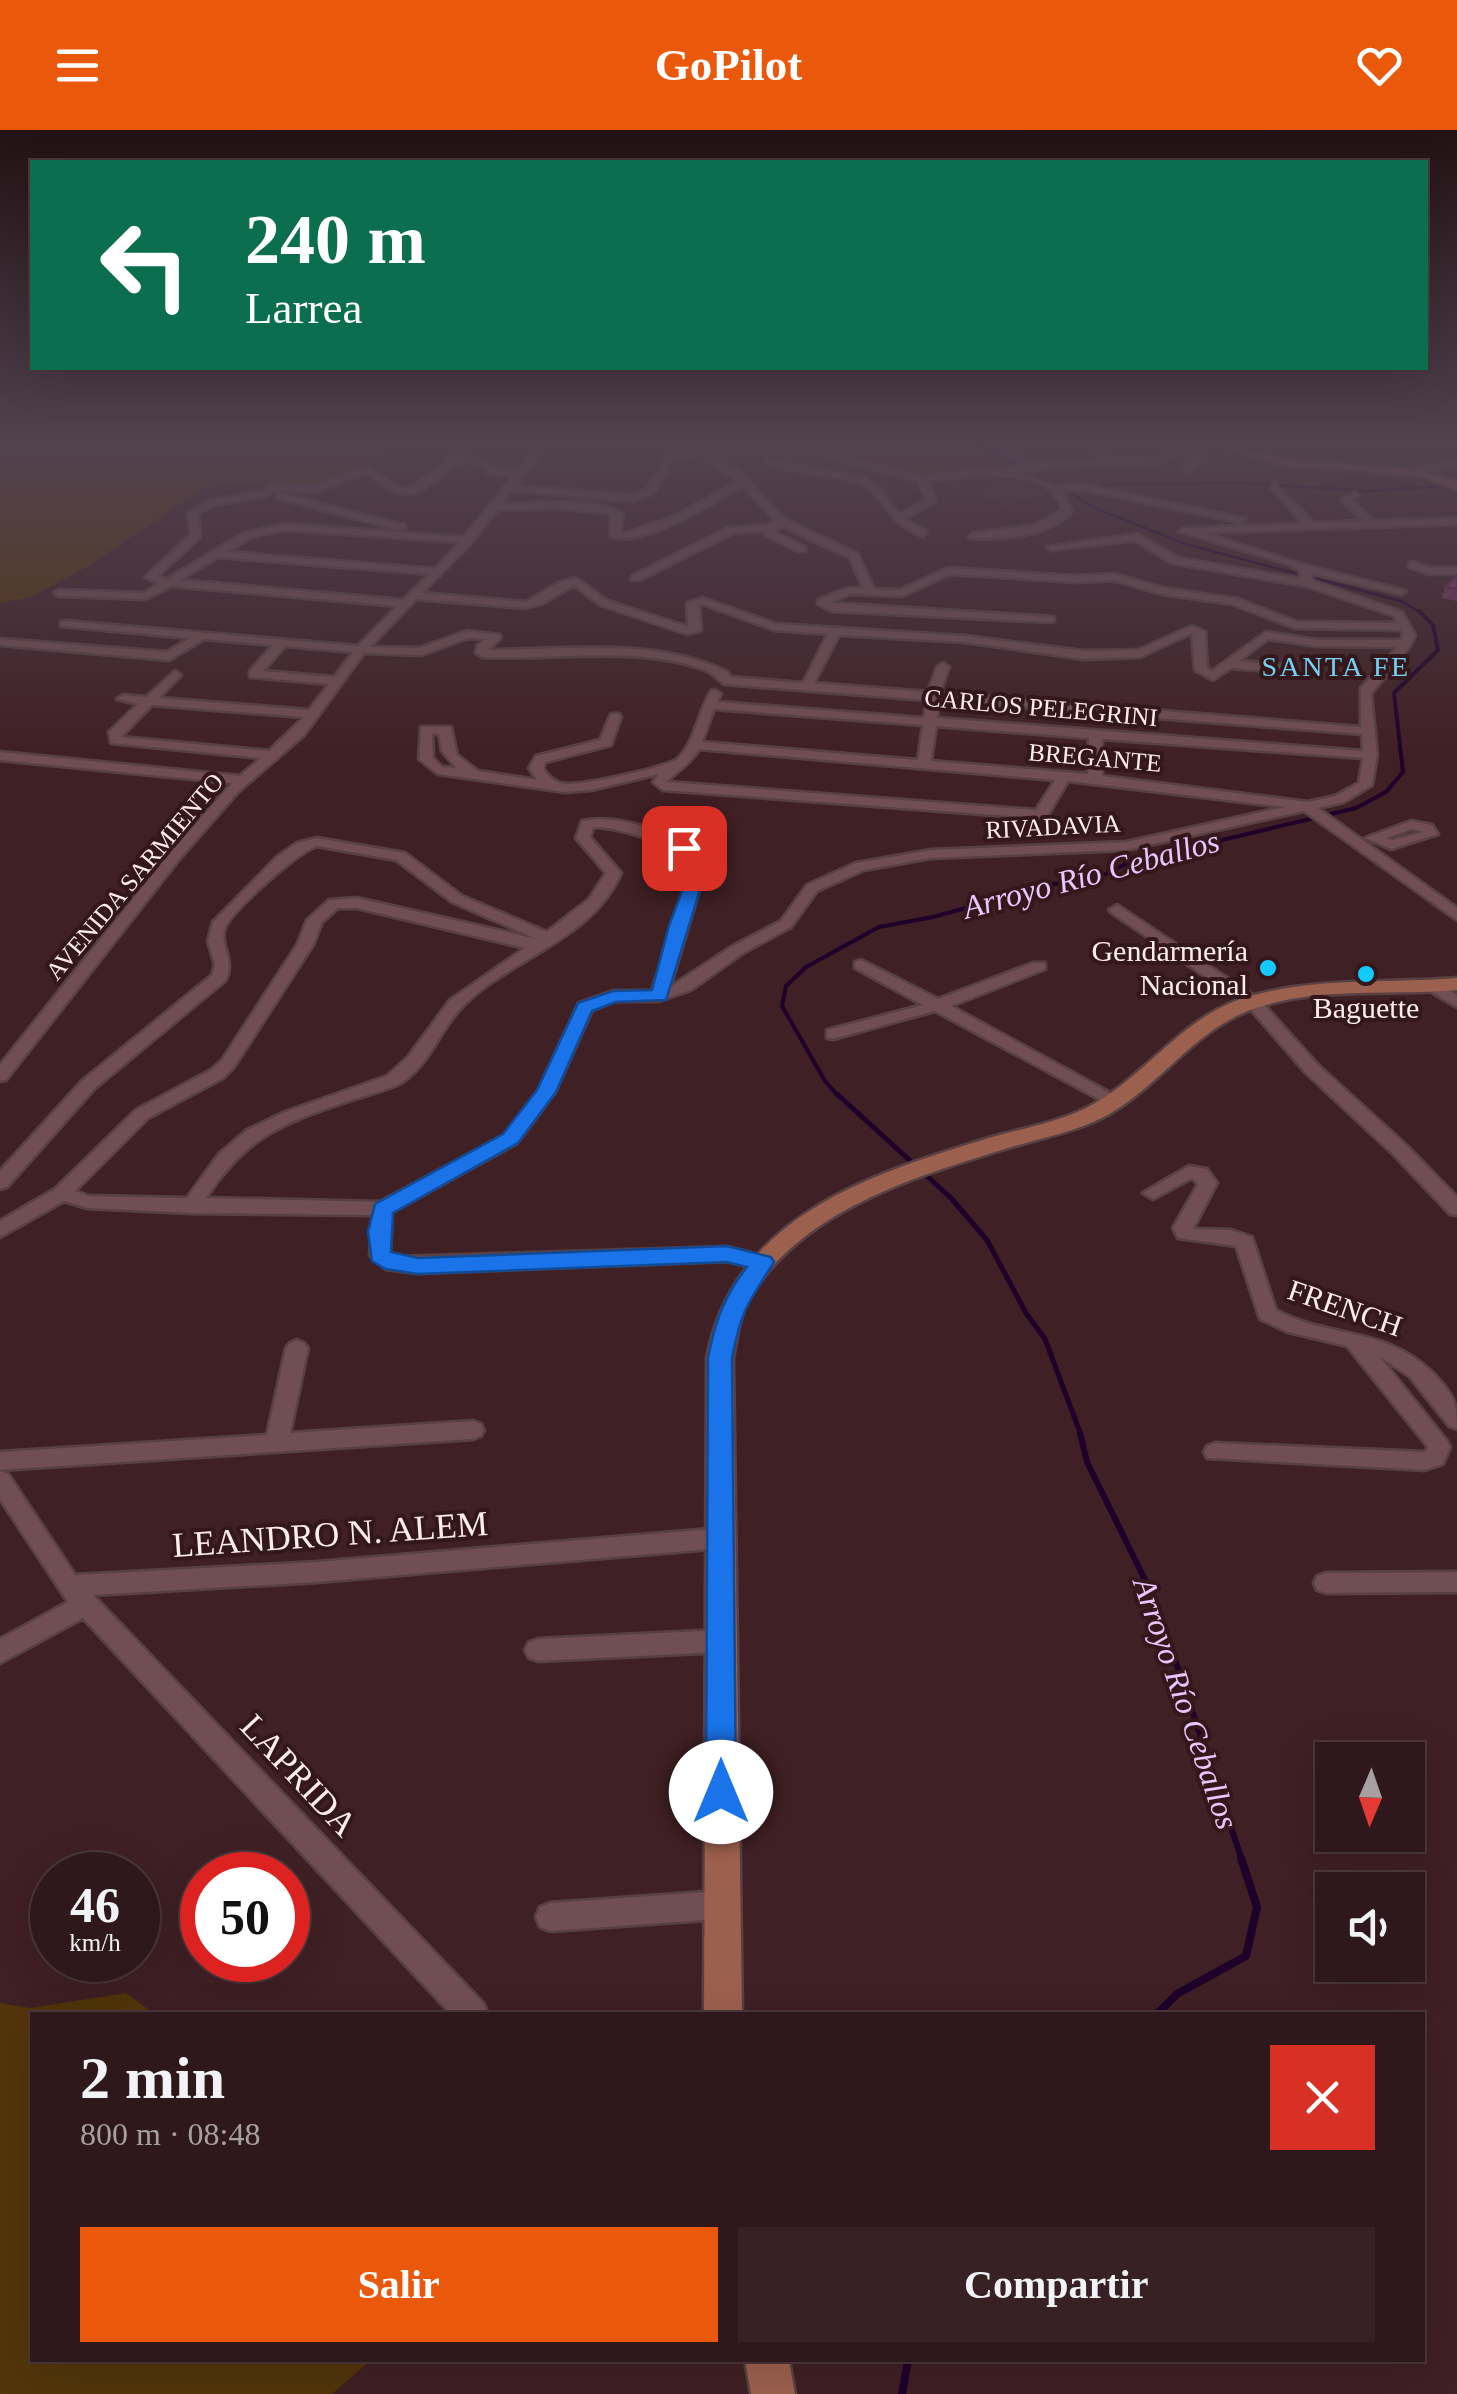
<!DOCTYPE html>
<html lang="es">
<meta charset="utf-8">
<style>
:root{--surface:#2f181b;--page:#372124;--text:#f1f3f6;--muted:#a7a0a3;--line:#4a373a;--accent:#ea580c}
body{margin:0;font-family:"Times New Roman",serif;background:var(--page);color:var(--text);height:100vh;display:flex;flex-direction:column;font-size:38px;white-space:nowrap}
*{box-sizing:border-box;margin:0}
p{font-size:32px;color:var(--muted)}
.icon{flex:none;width:55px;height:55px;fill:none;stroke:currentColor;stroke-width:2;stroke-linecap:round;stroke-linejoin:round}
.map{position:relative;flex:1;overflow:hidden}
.details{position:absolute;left:30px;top:1882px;width:1395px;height:350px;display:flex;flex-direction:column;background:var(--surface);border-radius:0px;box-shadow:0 10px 40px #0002,0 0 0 2px var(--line)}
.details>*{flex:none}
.top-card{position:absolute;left:30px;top:30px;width:1398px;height:210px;border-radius:0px;box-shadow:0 10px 40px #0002,0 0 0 2px var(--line);background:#0b6e4f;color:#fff;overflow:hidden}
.needle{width:65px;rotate:182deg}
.tools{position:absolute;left:1315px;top:1612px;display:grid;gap:20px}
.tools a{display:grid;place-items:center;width:110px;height:110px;border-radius:0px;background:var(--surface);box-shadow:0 10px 40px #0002,0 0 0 2px var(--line);font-size:50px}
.speed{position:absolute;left:30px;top:1722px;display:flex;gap:20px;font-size:50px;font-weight:700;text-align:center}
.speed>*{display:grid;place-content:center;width:130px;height:130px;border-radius:50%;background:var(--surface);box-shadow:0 10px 40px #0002,0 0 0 2px var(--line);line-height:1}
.speed small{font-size:25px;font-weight:400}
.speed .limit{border:15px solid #d22;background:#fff;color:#111}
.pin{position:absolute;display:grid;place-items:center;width:85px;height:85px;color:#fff;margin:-42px;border-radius:20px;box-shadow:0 5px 15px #0006}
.me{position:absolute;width:110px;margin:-55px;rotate:0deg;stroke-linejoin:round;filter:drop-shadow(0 0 8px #0008)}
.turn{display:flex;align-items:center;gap:35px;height:210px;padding:0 50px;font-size:45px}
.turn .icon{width:130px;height:130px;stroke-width:2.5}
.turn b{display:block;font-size:70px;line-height:85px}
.round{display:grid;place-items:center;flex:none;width:105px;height:105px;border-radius:0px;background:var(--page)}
.summary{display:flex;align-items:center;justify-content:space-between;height:170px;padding:0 50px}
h1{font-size:60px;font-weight:700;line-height:75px}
.button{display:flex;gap:20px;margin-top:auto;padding:20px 50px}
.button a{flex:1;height:115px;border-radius:0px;background:var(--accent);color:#fff;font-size:40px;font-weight:700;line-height:115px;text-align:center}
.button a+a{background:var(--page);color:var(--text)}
header{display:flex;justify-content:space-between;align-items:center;height:130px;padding:0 50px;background:var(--accent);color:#fff;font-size:45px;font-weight:700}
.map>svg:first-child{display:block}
.built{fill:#4d282c}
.green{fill:#52350a}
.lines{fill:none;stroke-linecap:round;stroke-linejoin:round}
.stream-far4{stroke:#1e002b;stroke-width:2.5}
.stream-far3{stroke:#1e002b;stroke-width:4}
.stream-far2{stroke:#1e002b;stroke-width:5}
.stream-far1{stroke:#1e002b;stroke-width:6}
.stream{stroke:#1e002b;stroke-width:8}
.minor-casing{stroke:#584043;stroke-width:5}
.major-casing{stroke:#584043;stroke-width:5}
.minor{fill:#704e51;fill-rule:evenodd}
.major{fill:#9c604e;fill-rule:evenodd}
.wall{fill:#71345b}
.building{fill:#833d6a;stroke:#5c2b4a;stroke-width:2.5}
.route{fill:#1a73e8;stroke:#114b97;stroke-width:2.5}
.poi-dot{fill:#13cafb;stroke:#34171b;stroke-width:4}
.labels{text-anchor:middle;stroke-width:8;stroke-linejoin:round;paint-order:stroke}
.far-street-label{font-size:25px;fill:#feedee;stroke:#34171b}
.far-neighbourhood-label{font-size:28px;letter-spacing:2.5px;fill:#74d1f2;stroke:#34171b}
.poi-label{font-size:30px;fill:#feedee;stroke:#34171b;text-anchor:end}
.street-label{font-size:30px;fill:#feedee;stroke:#34171b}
.water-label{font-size:32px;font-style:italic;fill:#eac6fe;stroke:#34171b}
.near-street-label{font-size:35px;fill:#feedee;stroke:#34171b}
</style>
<header><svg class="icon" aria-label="menu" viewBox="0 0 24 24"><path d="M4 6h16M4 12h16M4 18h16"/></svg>GoPilot<svg class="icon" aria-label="heart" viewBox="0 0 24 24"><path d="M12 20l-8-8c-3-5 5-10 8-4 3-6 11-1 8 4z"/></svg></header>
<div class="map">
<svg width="1457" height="2264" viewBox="0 0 1457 2264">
<rect width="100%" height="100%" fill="#3f2024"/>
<path class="built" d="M1020,350L1054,362L1004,376L975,362Z"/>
<path class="green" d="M0,312H407L316,355L205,357L88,436L31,467L0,473Z
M783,312H962L1009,337L921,348Z
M126,1863L156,1885H32V2230H371L332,2264H0V1873L30,1878Z"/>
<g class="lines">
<path class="stream-far4" d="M970,312L1028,340L1032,347L1058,355L1095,378L1185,414L1401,471L1423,484
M1058,355L1243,353L1367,361L1450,356"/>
<path class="stream-far3" d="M839,967L825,951L782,876L786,856L806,837L879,797L933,787L1053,754L1095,749L1130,732L1356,678L1386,662L1403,642L1394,563L1438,520L1433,495L1419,481"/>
<path class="stream-far2" d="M837,964L951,1068L987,1110L1026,1183L1045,1209L1081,1305"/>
<path class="stream-far1" d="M1080,1303L1087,1332L1155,1470L1242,1730"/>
<path class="stream" d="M1156,1885L1177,1864L1246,1826L1257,1777L1241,1728
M902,2264L908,2230"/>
<defs>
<path id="minor" d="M459,312H469L458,321L457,327C474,324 483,328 495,339L518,341L541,312H550L516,356L633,365L648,358L666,326L704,319L789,321L792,326L711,325L741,343L786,390L858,424L874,459L900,460L948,438L1076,446L1114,444L1163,458L1238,469L1297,492L1397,493L1394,486L1306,456L1171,433L1135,410L1052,420L1047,417L1137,404L1178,428L1301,449L1299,440L1288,434L1179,401L1184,398L1303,394L1271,358L1274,353L1314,393L1363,391L1341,370L1354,362L1359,365L1352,370L1374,391L1457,388V394L1203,403L1308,436L1406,461L1401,464L1311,443L1313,451L1402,482L1415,505L1410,516L1371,564L1377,625L1372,655L1344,672L1318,678L1457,778V790L1304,681L1126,720L931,728L864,740L817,761L791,797L743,823L691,860L659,871H615L592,880L555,962L517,1013L392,1082L390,1122L398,1127L727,1117L770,1128L773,1133L763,1140L727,1131L417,1143L386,1139L370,1125L373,1085L191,1083L87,1078L64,1071L0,1107V1091L55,1059L136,980L211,940L222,930L297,815L307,790L329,770L357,768L537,809L452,772L396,730L317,716C299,721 234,779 226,796C217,813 236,828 226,850L94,959L7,1057L0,1059V1041L82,951L212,845L215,835L208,811L213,792L278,726L297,713L317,708L405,723L462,766L547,802L589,769L606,743L576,708L582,691C621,683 669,703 701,725L705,740L670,857L731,817L781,791L807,755L856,733L931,720L1126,712L1285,677L1068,651L1048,685L1036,688L663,660L653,652L659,644L591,660L565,662L438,644L419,629L421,597H451L457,625L478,641L537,650L529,638L536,626L600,610L611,584H619L621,587L611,615L546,632L543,638C547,645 552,650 560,653C576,658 660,638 676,630C695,614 698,582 711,561L715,560L721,564L717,572L924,588L927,570L724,554C717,549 715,545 707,541C642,514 550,531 482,527L476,523L477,516L485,509L468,508L421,525L364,523L304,605L238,662L181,727L6,950L0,951V935L171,721L232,653L0,630V622L240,646L261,628L111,613L109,602L138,574L117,569L123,565L146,567L175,541L181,545L159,568L309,580L329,554L250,547V541L273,515L204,509L169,530L0,515V509L167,522L190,508L61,496V492L65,491L358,516L397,476L171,456L146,469L59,466L54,463L59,460L144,463L159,453L145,447L191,404L188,383L208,371L264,361L270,355L315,356L367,337L400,358H410L447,332L449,320ZM700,325L738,351L677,385L623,404H620L623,385C606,366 527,373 501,374L511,361L634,371L655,362L672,330ZM470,330L478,333L489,344L513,346L464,407L285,394L244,403L167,449L158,446L200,407L198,384L214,375L267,366L273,361L316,362L367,343C376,349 384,359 395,362C425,373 443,336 470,330ZM743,356L776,391L767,395L727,398L632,446V450H640L733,403L764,401L765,405L797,421H805V417L774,402L782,396L850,428L863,458L845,459L818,470V474L831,481L1050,492L1054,491V487L830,473L850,464L902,466L950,444L1076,452L1114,450L1162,464L1232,474L1295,498L1401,500L1403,505L1401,510H1317L1266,502L1212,541L1207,538L1205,502L1192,496L1138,520L1084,521L965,506L776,494L703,468L687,473L688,497L608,471L576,448L558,453L526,472L422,463L472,412L497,380L559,378L611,384L610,406C640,420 715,372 743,356ZM285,400L460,412L435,439L227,422L251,407ZM218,427L429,444L403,470L180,450ZM574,455L600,475L687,504L701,500L699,475L702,474L774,500L828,504L803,553L730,547L728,542C656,507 566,520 488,520L500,509V505L467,501L419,518L370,517L416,469L526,478L543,473ZM1192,503L1195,540L1213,550L1231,538L1296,543V537L1292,536L1239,531L1268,509L1317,516L1397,517L1361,558V597L940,563L949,537L943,533L937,537L928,562L814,553L839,505L965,512L1084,529L1140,527ZM285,516L353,522L334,547L263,541ZM939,571L1362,604L1363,621L937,588ZM152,575L304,587L269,621L121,607ZM714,579L923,595L918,630L702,612ZM936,596L1089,608L1088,644L931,631ZM432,604H439L442,621L456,638L442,637L433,628ZM1102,609L1363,628L1359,653L1335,666L1308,672L1102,646ZM699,619L1055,650L1036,680L667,652C677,640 691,634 699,619ZM598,697C629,700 662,712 689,730L691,740L652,861H613L579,873L538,961L505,1005L380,1072L206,1068C245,1008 280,994 346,972C363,966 381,962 397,955C427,940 438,903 460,879C507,829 593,810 621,743L590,707L593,698ZM338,778H357L525,818L450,870L408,927L387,946L285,982L247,1000L219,1024L187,1068L89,1066L75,1061L148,988L223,948L234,937L313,815L322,792Z
M771,312H787L922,346L1026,335L997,321V317L1006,312H1017L1007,319L1037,334L1096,328L1158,327L1186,312H1197L1185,320L1210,327L1186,343L1183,338L1197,328L1178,324L1160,333L1096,334L1017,342L1055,356L1082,354L1245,389L1240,392L1082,360L1062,361L1072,381C1049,407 1002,410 969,408L973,403L1035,395L1062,380C1050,331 964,347 928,351L936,371L904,389L927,401L923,406C885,393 885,363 858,353C829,342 793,345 765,332L770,329L865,349L882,361L899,384L926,370L918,351Z
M1067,312H1083L1106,320L1101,323Z
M1457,331V337L1406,343L1401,340Z
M279,363L404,395L405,397L400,400L276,368Z
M1413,432L1430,438H1457V444H1429L1409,437V433Z
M1411,691L1432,695L1438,704L1391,719L1365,708ZM1412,699L1423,702L1392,710L1386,708Z
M1117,775L1259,869L1317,934L1407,1016L1457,1067V1085L1450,1084L1393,1024L1305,942L1247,875L1112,783L1109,780Z
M861,830L938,869L1033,833H1045V839L951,876L1125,971L1122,975H1110L935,881L833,909L827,908V900L923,875L855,838V832Z
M1434,852L1457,865V877L1428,860V854Z
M1189,1036L1207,1039L1217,1053L1193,1099L1231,1100L1252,1107L1276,1180C1328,1209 1385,1195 1434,1244C1453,1264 1457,1271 1457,1299L1449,1296L1409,1246L1380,1227L1447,1311L1450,1317L1443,1334L1425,1340L1207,1328L1204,1322L1207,1316L1215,1313L1425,1322L1428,1317L1347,1216L1288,1202L1260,1189L1236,1116L1178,1108L1173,1098L1198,1054L1192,1048L1153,1069L1143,1063Z
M297,1210L304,1213L308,1218L290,1303L473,1291L481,1294L484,1300L481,1306L473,1309L0,1340V1322L267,1305L286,1218L290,1213Z
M0,1341L8,1344L75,1445L317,1432L723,1398L731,1401L735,1408L731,1415L723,1418L317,1452L93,1465L484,1874L488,1885H452L83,1488L0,1533V1509L68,1472L0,1369Z
M1457,1442V1462L1326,1463L1317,1460L1314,1453L1317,1446L1326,1443Z
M722,1500L731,1503L735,1511L731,1519L722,1522L538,1531L529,1528L525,1520L529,1512L538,1509Z
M720,1761L730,1765L734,1775L730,1785L720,1789L550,1801L540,1797L536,1787L540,1777L550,1773Z"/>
<path id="major" d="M1201,312C1231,312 1257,324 1286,329C1344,337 1402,331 1457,352V360L1421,346L1284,335Z
M1457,848V860C1391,866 1317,856 1253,879C1191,901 1157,961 1100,989C1071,1003 1036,1009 1005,1019C914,1047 800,1081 749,1169C739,1187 737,1209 733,1228L742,1885H704L707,1228C733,1087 868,1045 989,1008C1020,999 1055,993 1084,979C1142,951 1176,893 1238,870C1308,846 1385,854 1457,848Z
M745,2230H789L795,2264H751Z"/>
</defs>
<use href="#minor" class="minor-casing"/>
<use href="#major" class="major-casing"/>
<use href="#minor" class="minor"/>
<use href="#major" class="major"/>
</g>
<path class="wall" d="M1457,446V471L1442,468L1445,457Z"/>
<path class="building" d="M1457,446V459L1445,457Z"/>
<linearGradient id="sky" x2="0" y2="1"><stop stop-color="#231214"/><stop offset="0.5" stop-color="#524250"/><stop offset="1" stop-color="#524250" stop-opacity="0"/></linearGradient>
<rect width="1457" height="629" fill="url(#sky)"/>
<path class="route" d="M678,715H689L704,728L706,740L666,870L616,872L592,881L556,962L518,1013L393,1083L391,1122L418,1128L727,1116L771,1127L774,1132C748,1174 742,1177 732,1228L736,1662L732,1672L721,1677L710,1672L706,1662L708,1228C715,1192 724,1166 747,1137L727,1132L418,1144L385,1139L372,1131L368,1102L375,1074L503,1004L537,960L578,873L613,861L652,860L669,796L690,740L688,730L675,718Z"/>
<g class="poi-dot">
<circle cx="1268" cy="838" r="10"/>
<circle cx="1366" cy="844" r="10"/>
</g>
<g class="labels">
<g class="far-street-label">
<text transform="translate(1041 577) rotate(5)" y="9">CARLOS PELEGRINI</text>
<text transform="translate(1095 627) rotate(5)" y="9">BREGANTE</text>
<text transform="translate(1053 696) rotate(-3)" y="9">RIVADAVIA</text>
<text transform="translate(134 746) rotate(-50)" y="9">AVENIDA SARMIENTO</text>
</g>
<g class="far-neighbourhood-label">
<text x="1336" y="546">SANTA FE</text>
</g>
<g class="poi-label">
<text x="1248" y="831">Gendarmería<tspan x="1248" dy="34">Nacional</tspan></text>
<text x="1366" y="888" text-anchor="middle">Baguette</text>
</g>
<g class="street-label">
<text transform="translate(1345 1178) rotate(19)" y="10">FRENCH</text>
</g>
<g class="water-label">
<text transform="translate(1091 744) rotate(-15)" y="11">Arroyo Río Ceballos</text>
<text transform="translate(1186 1573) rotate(71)" y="11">Arroyo Río Ceballos</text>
</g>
<g class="near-street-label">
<text transform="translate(330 1404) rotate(-4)" y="12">LEANDRO N. ALEM</text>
<text transform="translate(299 1645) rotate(47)" y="12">LAPRIDA</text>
</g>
</g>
</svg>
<div class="tools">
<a><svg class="needle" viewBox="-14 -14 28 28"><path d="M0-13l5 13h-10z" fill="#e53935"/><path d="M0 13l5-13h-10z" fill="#a7a0a3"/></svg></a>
<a><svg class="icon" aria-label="sound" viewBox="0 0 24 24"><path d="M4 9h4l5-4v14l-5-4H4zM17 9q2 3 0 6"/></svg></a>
</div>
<div class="speed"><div>46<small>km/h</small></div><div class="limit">50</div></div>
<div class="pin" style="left:684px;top:718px;background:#d93025"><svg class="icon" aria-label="arrive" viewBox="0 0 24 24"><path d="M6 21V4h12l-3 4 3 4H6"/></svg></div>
<svg class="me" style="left:721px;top:1662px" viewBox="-20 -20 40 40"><circle r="19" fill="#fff"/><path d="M0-13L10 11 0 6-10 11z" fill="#1a73e8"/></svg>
<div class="top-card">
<div class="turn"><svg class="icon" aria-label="left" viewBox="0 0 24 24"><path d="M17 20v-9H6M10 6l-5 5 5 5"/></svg><div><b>240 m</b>Larrea</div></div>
</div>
<section class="details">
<div class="summary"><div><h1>2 min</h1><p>800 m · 08:48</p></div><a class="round" style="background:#d93025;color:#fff"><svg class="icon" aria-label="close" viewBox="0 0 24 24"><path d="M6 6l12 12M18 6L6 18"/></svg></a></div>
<div class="button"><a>Salir</a><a>Compartir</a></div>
</section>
</div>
